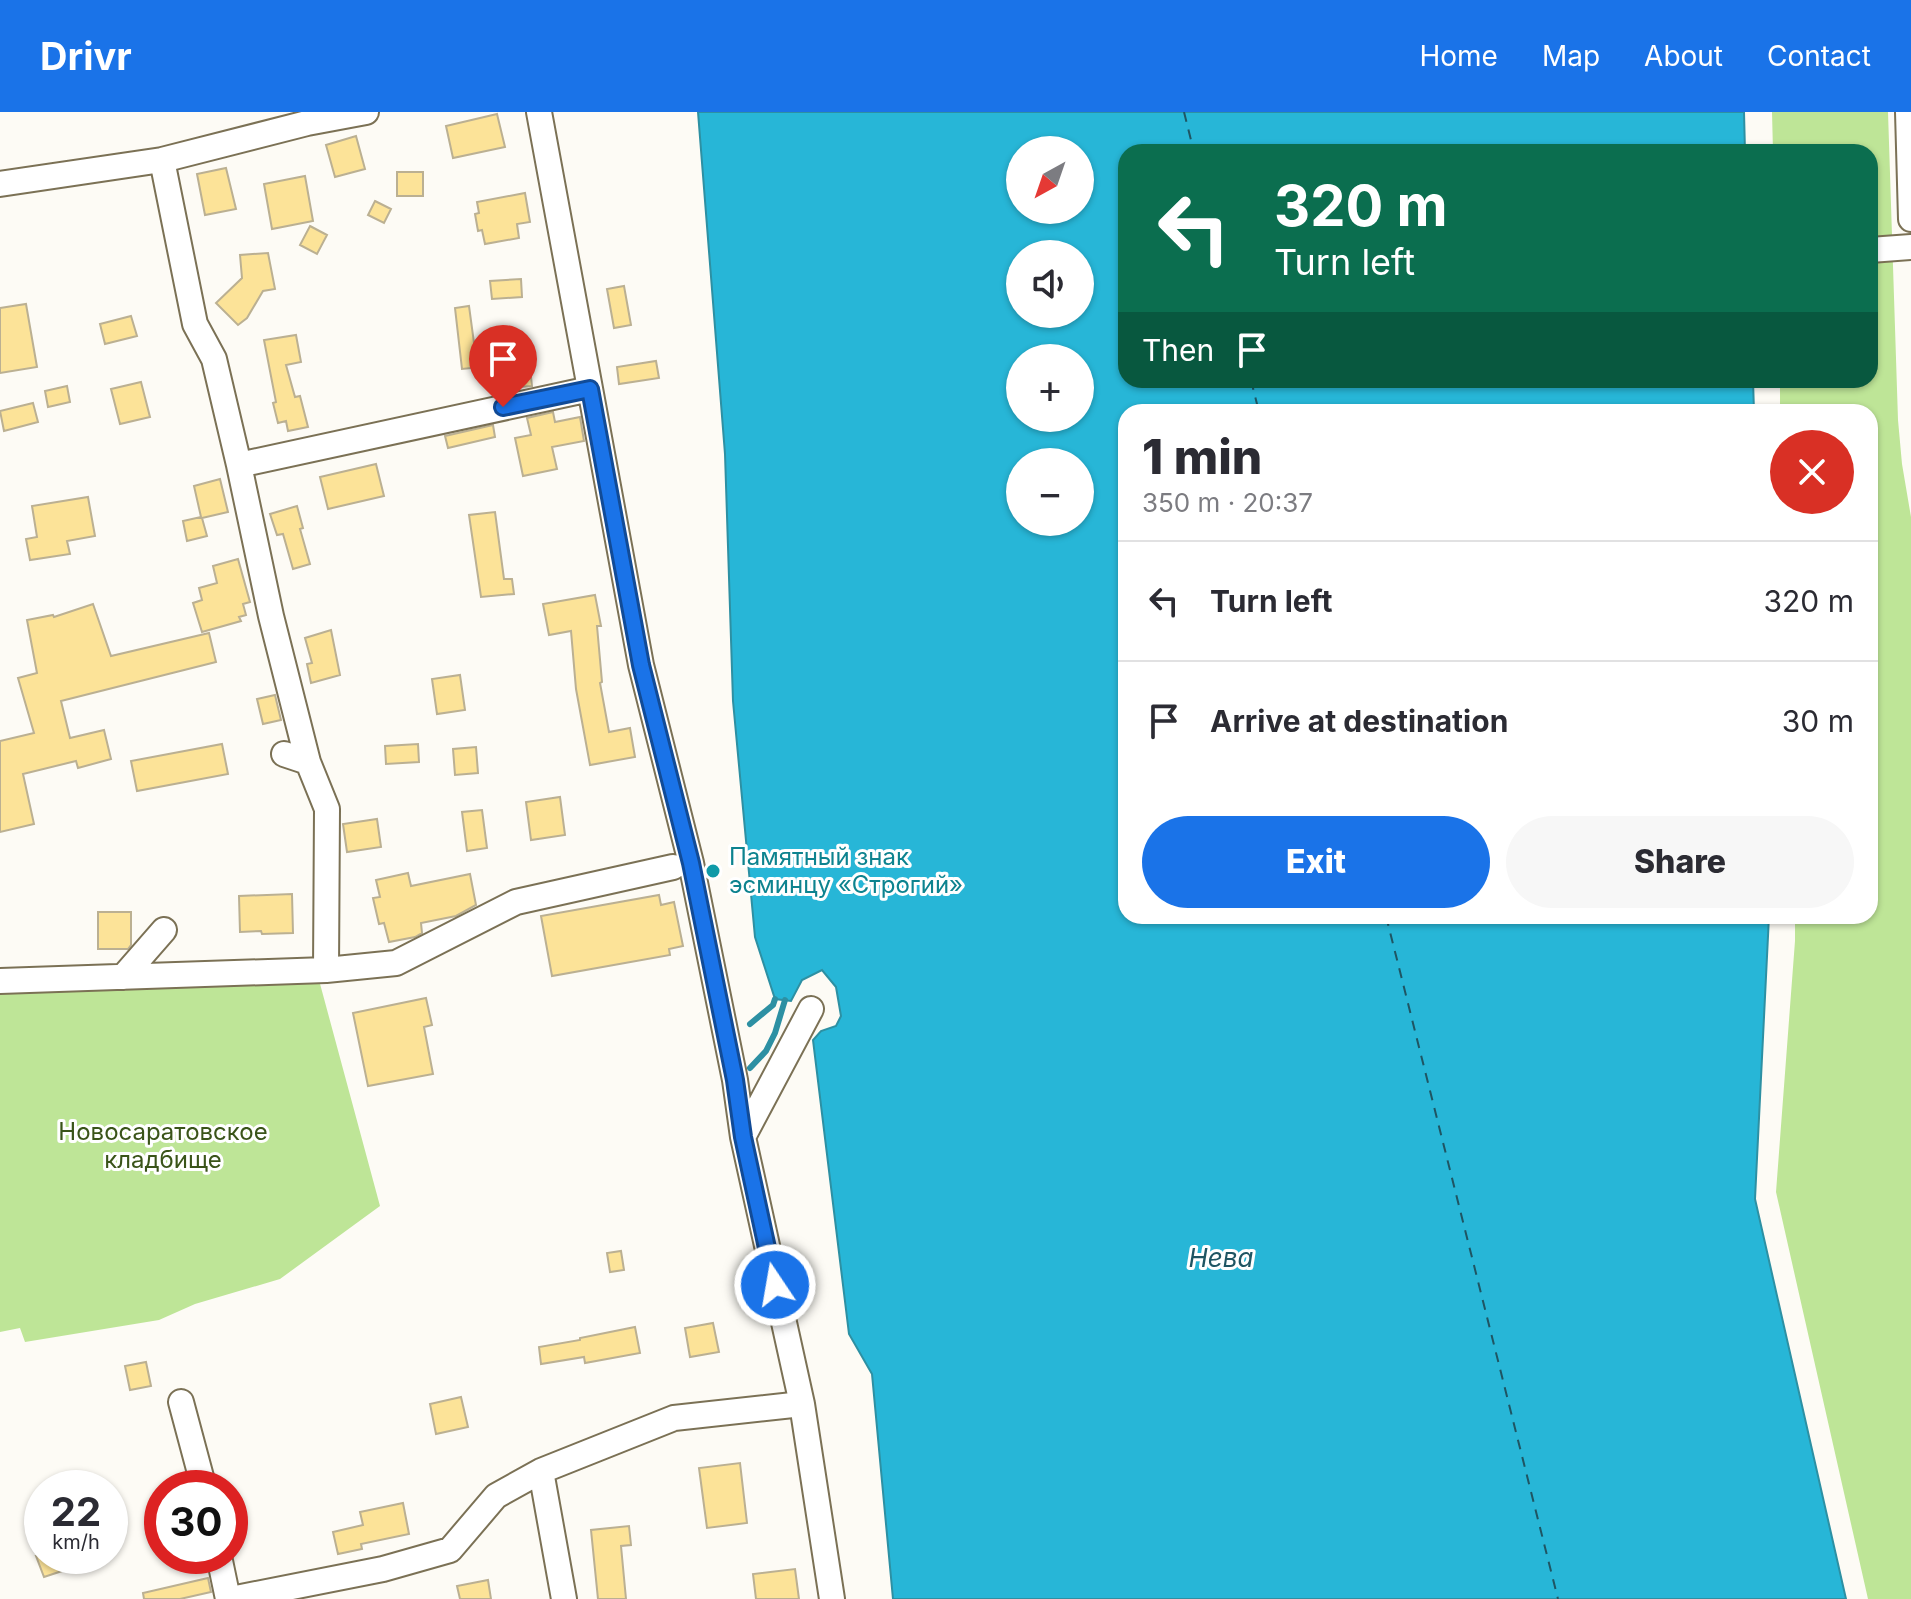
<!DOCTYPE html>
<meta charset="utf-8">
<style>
:root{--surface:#fff;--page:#f7f7f7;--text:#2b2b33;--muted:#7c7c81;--line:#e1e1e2;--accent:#1a73e8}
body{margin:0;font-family:Inter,sans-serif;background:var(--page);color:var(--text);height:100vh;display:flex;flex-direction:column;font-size:30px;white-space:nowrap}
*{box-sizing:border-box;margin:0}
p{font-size:26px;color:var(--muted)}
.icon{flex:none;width:44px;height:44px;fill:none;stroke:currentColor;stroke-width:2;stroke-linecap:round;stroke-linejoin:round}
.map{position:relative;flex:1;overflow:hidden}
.details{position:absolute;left:1118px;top:292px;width:760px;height:520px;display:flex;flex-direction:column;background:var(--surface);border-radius:24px;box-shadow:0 2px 6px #0004}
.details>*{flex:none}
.guide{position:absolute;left:1118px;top:32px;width:760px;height:244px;border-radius:24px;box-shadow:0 2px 6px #0004;background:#0b6e4f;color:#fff;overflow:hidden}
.needle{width:52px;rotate:220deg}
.tools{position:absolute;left:1006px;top:24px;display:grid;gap:16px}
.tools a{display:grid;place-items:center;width:88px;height:88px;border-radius:50%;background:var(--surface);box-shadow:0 2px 6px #0004;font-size:40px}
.speed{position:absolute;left:24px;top:1358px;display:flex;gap:16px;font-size:40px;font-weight:700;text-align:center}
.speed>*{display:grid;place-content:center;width:104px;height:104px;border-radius:50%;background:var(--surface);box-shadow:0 2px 6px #0004;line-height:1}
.speed small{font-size:20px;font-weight:400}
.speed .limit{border:12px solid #d22;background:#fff;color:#111}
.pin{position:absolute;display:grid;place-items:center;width:68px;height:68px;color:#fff;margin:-82px -34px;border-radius:50% 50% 50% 0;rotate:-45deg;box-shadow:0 0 8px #0007}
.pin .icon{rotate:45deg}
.me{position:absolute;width:88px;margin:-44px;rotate:348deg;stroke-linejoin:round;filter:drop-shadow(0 0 6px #0008)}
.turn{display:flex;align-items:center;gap:28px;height:168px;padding:0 24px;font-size:36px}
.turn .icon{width:104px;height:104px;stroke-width:2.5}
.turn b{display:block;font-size:56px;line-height:68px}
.then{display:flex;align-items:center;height:76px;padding:0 24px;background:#0003;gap:16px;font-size:30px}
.round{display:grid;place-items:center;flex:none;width:84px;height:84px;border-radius:42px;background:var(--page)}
.headline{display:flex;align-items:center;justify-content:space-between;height:136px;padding:0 24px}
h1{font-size:48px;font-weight:800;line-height:60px}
.cta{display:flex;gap:16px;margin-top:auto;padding:16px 24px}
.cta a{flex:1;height:92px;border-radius:48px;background:var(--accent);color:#fff;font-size:32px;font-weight:800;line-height:92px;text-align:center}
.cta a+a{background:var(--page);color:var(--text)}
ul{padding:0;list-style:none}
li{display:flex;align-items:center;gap:24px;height:120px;padding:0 24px;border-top:2px solid var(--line)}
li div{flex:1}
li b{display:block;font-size:30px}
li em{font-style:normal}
header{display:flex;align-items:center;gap:48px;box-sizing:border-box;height:112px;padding:0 40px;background:var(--accent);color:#fff}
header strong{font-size:38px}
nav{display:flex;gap:44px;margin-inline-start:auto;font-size:28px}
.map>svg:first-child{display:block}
.green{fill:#bee597}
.water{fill:#27b6d7;stroke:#2d90a3;stroke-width:2;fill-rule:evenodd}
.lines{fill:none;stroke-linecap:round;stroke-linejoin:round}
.stream{stroke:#2d90a3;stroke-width:6}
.ferry{stroke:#1f5563;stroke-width:2;stroke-dasharray:10 8;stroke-linecap:butt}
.building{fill:#fce398;stroke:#bbb092;stroke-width:2}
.minor-casing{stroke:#7b7155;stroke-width:28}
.minor{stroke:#fff;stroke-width:24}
.route-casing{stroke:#114b97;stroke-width:20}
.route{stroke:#1a73e8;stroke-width:14}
.culture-dot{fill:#0f9aa8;stroke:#fff;stroke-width:3}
.labels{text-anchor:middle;stroke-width:6;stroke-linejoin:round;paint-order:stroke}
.culture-label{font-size:24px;fill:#0d838f;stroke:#fff;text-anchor:start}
.park-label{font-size:24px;fill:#3a5419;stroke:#fff}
.water-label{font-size:26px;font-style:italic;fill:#1f5563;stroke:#fff}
</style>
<header>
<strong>Drivr</strong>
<nav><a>Home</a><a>Map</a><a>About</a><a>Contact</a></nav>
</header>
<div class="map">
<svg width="1911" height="1487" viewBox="0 0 1911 1487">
<rect width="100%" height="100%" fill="#fdfbf5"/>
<path class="green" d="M1772,0H1888L1898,308L1902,352L1911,405V1487H1868L1776,1080L1795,829V804H1870V300H1780V268H1870V40H1773Z
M319,868L380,1094L280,1167L195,1192L159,1208L25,1230L20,1216L0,1220V880Z"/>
<path class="water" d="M698,0H1744L1745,40H1126V268H1753L1754,300H1126V804H1769L1755,1087L1846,1487H893L872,1262L849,1222L813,928L821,919L836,914L841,904L836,875L822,858L802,868L791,889L775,887L755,825L733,589L725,342ZM1020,38H1080V98H1020ZM1020,142H1080V202H1020ZM1020,246H1080V306H1020ZM1020,350H1080V410H1020Z"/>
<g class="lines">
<path class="stream" d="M750,912L773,893L775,887
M750,956L766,939L775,921L785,888"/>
<path class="ferry" d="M1184,0L1194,40
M1251,268L1259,300
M1386,804L1558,1487"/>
</g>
<path class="building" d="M497,2L505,35L453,46L446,14Z
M356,24L365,57L335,65L326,33Z
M226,56L236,97L205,103L197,62Z
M397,60H423V84H397Z
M305,64L313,109L272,117L264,72Z
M525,81L530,110L517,112L519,126L485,132L482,118L478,119L475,102L479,101L477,90Z
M375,89L391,97L384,111L368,103Z
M310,114L327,123L317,142L300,133Z
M268,141L275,177L263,179L247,206L238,213L216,191L242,166L240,143Z
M521,167L522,185L492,187L490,169Z
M624,174L631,213L614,216L607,177Z
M26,192L37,255L0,261V196Z
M469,194L474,231L478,230L481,255L462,257L455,196Z
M131,204L137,224L105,232L100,212Z
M296,223L301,250L286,253L295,285L300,284L308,315L288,319L286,309L278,311L273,291L276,290L264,228Z
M529,246L532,274L505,276L502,248Z
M656,249L659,266L619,272L617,255Z
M141,270L150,305L120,312L111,277Z
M67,274L70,290L48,295L45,279Z
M33,291L38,310L4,319L0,299Z
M553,300L555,310L580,305L584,329L552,335L557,357L523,364L515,326L531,323L527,306Z
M493,313L495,325L448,336L445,324Z
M376,352L384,384L328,397L320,365Z
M220,367L228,400L202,406L207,424L187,429L183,409L201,405L194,374Z
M88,385L95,424L67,429L70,442L30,448L26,427L37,425L32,394Z
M297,394L303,416L300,417L310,452L293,457L283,422L277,423L270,402Z
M495,400L504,467H512L514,482L481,485L469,403Z
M238,447L250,490L243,492L246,503L239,505L241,509L202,520L193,491L202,488L199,476L217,471L213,454Z
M595,483L601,514H597L602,570L600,571L609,620L630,616L635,645L590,653L576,577L571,519L549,523L543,492Z
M93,492L111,544L209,521L216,550L61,589L70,626L104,618L111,647L78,656L76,649L23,662L34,712L0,720V629L34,621L18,566L37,561L27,508L53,503L54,505Z
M331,518L340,563L311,571L307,552L312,551L305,526Z
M460,563L465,598L437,602L432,567Z
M275,583L281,608L263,612L257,587Z
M222,632L228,662L137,679L131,649Z
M418,632L419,650L386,652L385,634Z
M476,635L478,661L455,663L453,637Z
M560,685L565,723L531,728L526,690Z
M482,698L487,736L467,739L462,700Z
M377,707L381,735L347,740L343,712Z
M408,761L411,774L470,762L476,793L456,804L421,811L422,821L415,825L389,830L384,811L379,812L373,786L380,785L376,768Z
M292,782L293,821L262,822L261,819L240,820L239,784Z
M659,783L661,793L674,790L683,834L669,837L670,843L552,864L541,804Z
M98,800H131V833L128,837H98Z
M426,886L432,913L424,915L433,962L368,974L353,901Z
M621,1139L624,1158L610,1160L607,1141Z
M713,1211L719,1240L690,1245L685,1216Z
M635,1215L640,1241L585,1251L584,1245L541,1252L539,1235L580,1228V1226Z
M146,1250L151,1274L130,1278L125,1254Z
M461,1285L468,1315L436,1322L430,1292Z
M740,1351L747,1411L707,1416L699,1356Z
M403,1391L409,1422L361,1432L362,1437L338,1442L333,1420L363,1413L360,1400Z
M629,1414L631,1433L621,1434L626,1487H598L591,1418Z
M36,1444H57L62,1459L44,1465Z
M795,1457L799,1487H756L753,1462Z
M208,1466L211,1480L180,1487H144L143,1481Z
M488,1468L491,1487H460L457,1474Z"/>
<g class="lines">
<defs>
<path id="minor" d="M539,0L641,553L691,751L735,968L743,1025L802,1292L832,1487
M1908,0L1911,107
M162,48L195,212L214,247L239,353L271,504L308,650L327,697L326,858
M0,72L162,48L307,11L366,0
M1870,138L1911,135
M239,353L590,277
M284,642L308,650
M123,865L164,818
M0,869L326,858L396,851L516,790L673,755
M743,1025L811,897
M181,1290L204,1376
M541,1359L564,1487
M219,1444L228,1487
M231,1487L383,1457L450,1438L496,1384L541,1359L674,1306L802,1292"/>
</defs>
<use href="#minor" class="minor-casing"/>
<use href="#minor" class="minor"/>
</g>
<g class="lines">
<defs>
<path id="route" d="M503,295L590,277L641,553L691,751L735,968L743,1025L775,1173"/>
</defs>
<use href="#route" class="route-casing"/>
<use href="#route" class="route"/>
</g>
<circle class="culture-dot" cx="713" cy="759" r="8"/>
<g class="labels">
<g class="culture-label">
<text x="729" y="753">Памятный знак<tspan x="729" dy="28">эсминцу «Строгий»</tspan></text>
</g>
<g class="park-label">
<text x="163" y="1028">Новосаратовское<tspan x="163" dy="28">кладбище</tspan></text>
</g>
<g class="water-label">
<text x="1221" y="1155">Нева</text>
</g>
</g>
</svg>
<div class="tools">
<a><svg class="needle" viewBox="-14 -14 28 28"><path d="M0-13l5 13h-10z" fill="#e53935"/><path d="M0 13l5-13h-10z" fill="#7c7c81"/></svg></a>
<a><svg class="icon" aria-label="sound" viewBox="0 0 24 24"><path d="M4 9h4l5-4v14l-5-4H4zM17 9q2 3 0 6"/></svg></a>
<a>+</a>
<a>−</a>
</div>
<div class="speed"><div>22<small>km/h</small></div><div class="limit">30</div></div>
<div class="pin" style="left:503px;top:295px;background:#d93025"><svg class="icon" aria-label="arrive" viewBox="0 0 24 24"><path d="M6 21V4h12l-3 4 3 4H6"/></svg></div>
<svg class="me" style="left:775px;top:1173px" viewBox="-20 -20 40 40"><circle r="17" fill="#1a73e8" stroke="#fff" stroke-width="3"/><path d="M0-11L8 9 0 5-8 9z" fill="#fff"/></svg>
<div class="guide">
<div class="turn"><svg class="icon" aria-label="left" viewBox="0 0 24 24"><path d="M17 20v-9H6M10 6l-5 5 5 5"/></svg><div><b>320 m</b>Turn left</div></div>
<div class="then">Then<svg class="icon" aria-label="arrive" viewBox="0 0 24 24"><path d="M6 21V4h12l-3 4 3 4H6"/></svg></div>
</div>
<section class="details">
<div class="headline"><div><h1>1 min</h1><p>350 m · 20:37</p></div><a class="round" style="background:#d93025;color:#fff"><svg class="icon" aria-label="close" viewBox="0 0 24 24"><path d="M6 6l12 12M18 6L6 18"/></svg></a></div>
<ul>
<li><svg class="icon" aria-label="left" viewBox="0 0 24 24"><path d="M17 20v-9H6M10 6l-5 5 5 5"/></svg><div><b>Turn left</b></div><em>320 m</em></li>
<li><svg class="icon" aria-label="arrive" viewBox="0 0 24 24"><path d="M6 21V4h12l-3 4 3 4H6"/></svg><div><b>Arrive at destination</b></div><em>30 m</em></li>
</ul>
<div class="cta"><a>Exit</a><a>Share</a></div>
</section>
</div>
